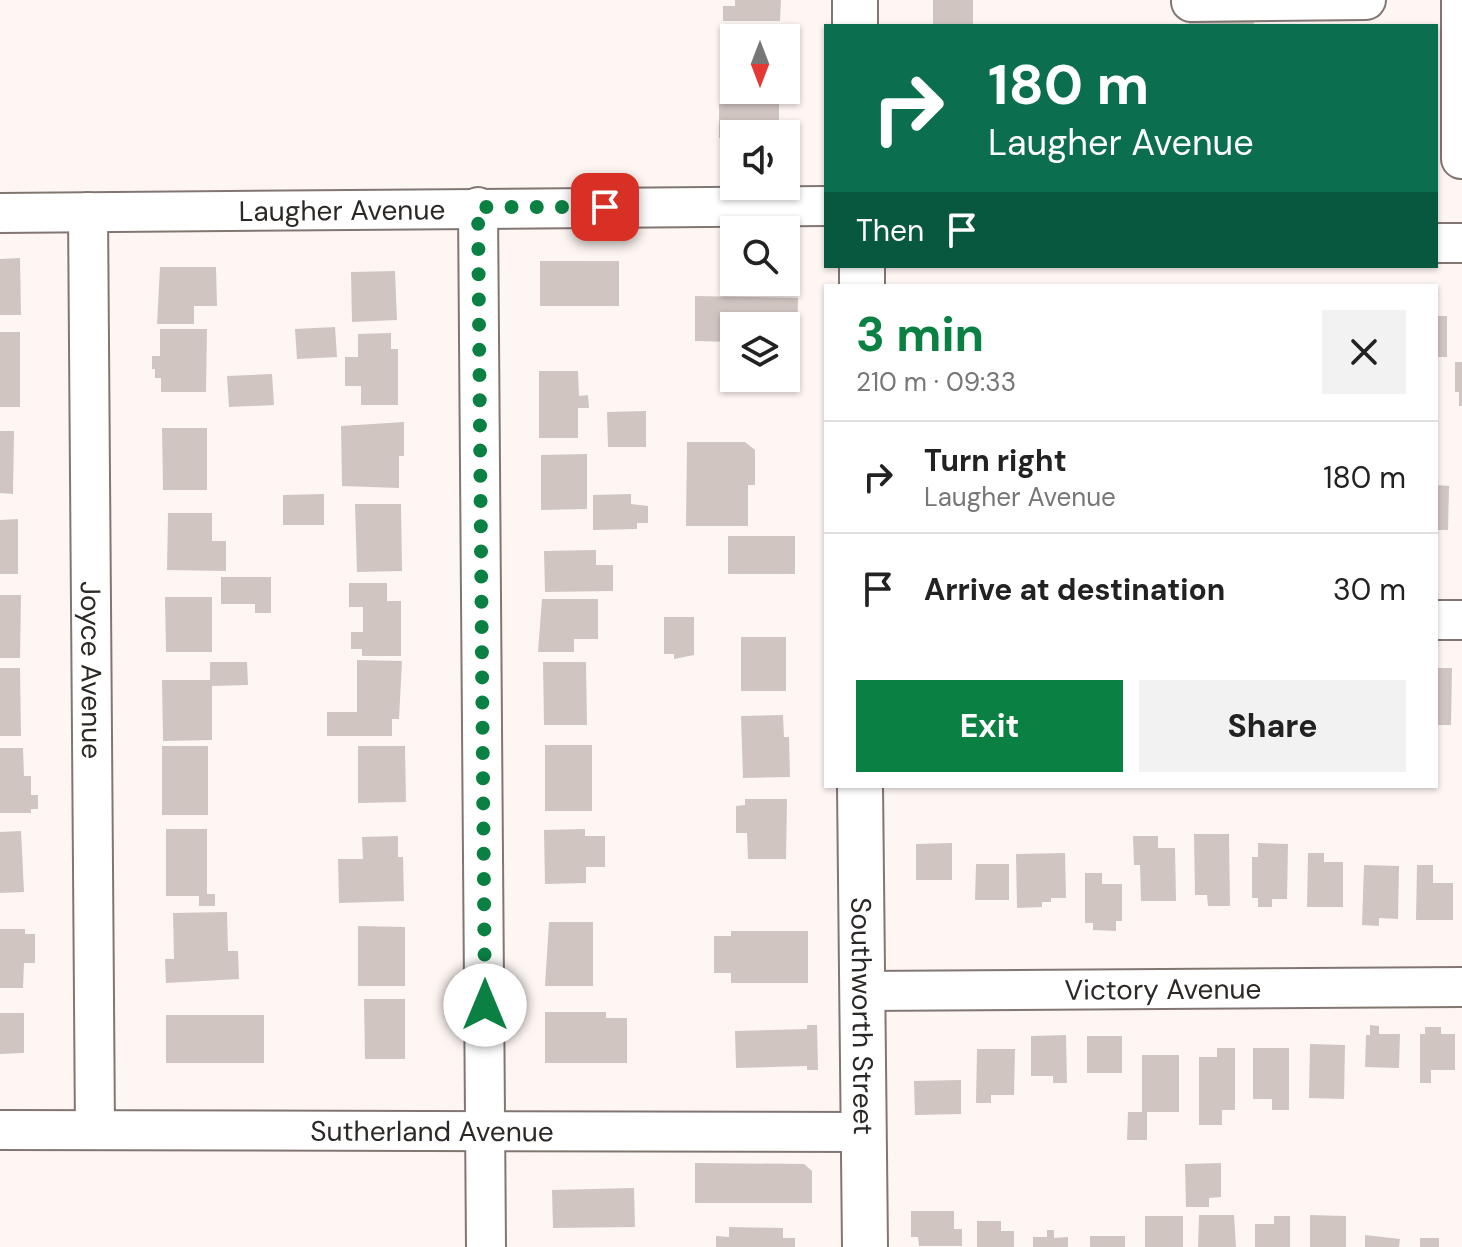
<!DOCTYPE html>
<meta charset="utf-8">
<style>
:root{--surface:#fff;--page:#f2f2f2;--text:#222;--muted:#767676;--line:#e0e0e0;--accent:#0b8043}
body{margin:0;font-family:"DM Sans",sans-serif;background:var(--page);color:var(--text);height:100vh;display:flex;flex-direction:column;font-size:30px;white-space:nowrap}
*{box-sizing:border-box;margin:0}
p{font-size:26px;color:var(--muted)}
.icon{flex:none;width:44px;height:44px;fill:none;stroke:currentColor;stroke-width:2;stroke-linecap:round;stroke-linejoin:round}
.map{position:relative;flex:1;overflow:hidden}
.sheet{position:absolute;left:824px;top:284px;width:614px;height:504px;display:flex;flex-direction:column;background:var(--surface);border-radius:0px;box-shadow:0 2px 6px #0004}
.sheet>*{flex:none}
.hud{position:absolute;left:824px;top:24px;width:614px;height:244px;border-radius:0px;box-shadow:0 2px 6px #0004;background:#0b6e4f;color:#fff;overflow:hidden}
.needle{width:52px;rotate:180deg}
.fabs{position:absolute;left:720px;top:24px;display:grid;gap:16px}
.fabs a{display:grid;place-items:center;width:80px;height:80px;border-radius:0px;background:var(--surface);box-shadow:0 2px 6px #0004;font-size:40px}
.pin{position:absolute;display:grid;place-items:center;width:68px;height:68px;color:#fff;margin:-34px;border-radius:16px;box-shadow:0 4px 12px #0006}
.me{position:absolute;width:88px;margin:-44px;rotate:0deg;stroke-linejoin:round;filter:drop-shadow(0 0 6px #0008)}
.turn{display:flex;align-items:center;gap:28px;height:168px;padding:0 32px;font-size:36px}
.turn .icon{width:104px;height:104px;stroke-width:2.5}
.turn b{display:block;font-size:56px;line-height:68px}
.then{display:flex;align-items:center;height:76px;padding:0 32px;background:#0003;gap:16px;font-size:30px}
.round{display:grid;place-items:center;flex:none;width:84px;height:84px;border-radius:0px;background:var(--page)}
.head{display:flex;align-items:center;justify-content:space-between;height:136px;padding:0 32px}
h1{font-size:48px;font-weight:700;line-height:60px;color:var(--accent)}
.cta{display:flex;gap:16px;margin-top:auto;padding:16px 32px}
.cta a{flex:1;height:92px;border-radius:0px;background:var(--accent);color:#fff;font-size:32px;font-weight:700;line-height:92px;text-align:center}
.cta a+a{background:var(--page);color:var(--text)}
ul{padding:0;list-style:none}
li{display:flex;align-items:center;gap:24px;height:112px;padding:0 32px;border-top:2px solid var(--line)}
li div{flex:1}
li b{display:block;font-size:30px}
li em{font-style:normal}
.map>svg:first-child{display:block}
.building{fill:#d1c5c1}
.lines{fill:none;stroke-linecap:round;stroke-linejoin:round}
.minor-casing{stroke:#827673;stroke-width:42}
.major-casing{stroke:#827673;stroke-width:48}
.minor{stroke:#fff;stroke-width:38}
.major{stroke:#fff;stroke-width:44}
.route{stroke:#0b8043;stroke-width:14;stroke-dasharray:0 25.2}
.labels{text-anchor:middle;stroke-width:8;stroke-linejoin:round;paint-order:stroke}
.street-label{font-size:28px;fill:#2c2826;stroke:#fef6f3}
</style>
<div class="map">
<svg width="1462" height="1247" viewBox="0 0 1462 1247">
<rect width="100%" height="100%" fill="#fef6f3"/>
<path class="building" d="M735,0H781L780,21H723V6H735Z
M933,0H973V26H933Z
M1254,13V26H1189V19Z
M729,27L782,28V38H734V77H730V66H722L723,51H728Z
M741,100H779V134H734V138H719V104L741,103Z
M20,258L21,315H0V259Z
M786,258H791V273H786Z
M540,261H619V306H540Z
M160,267H216L217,306H194V324H157Z
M395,271L397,320L352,322L351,272Z
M695,296L798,298L797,343H786V326H734V342L695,341Z
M1436,316H1447V357H1436Z
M335,327L337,357L297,359L295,329Z
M160,329H207L206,392H161V378H155V369H152V356H160Z
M0,332H20V407H0Z
M391,333V349H398V405H361V386H345V357H358V334Z
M1455,362H1462V406H1459V392H1455Z
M539,371H578L579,396L588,395L589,408H578V438H539Z
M272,374L274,405L229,407L227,376Z
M646,411V447H608L607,412Z
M404,422V456H399V488L342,486L341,426Z
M162,428H207V490H163Z
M0,431H14L13,494L0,493Z
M687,442H745L755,450V485H748V526H686Z
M587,454V509L541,510V455Z
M1436,485L1449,486L1448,530H1436Z
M324,494V525H283V495Z
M631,494V504L648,506V523H637V529L593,530V495Z
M355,504H401L402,571L357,572Z
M168,513H212V541H226V571L167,570Z
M18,519V574H0V520Z
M728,536H795V574H728Z
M596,550V565H613V591L545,592L544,551Z
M221,577H271V613H255V604H221Z
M349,583H387V601H401V656H362V649H351V632H363V607H349Z
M0,595H21L20,658H0Z
M165,597H212V652H166Z
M542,599H598V639H574V652H538Z
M664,617H694V655L674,659V654H664Z
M741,637H786V691H741Z
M357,660L402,661L399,719H392V736H327V712H357Z
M210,662H247L248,685L212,686V740L163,741L162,680H210Z
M543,662H586L587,725H544Z
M0,668H20L21,736H0Z
M1436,668H1452L1451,725H1436Z
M783,715L784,737H789L790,777L743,778L741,716Z
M545,745H592V811H545Z
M162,746H208V815H162Z
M358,746H405L406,802L358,803Z
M0,748H23L24,776H31V795H38V809H31V813H0Z
M745,799H787L786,859H748L747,833H736V806L745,805Z
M166,829H207V894H215V906H199V896H166Z
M585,829V836H605V867H586V883L545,884L544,830Z
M21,831L24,892L0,893V832Z
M1194,834H1229L1230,906H1208L1207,895H1195Z
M398,836V857H403L404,901L339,903L338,859H363L362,837Z
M1133,836H1158V848H1175L1176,901H1141L1140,865H1134Z
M952,843V880H916V844Z
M1258,843L1288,844L1287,899H1272V907H1258V898H1252V857H1258Z
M1065,853L1066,898H1051V902H1042V907L1017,908L1016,854Z
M1308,853H1324V862H1343V907H1307Z
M976,864H1009V900H975Z
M1364,865L1399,866L1398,919L1379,918V926L1362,925Z
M1417,865H1433V883H1453V920H1416Z
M1085,873H1102V884H1122V921H1116V931L1093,930V923H1085Z
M227,912L228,951H238L239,979L166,983L165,959H174L173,913Z
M549,922H593V986H545Z
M358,926L405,927V986H358Z
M0,929H25V934H35V963H24L23,988H0Z
M731,931H808V983H731V973H714V936H731Z
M364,999H405V1059H365Z
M545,1012H606V1018H627V1063H545Z
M0,1013H24V1053L0,1054Z
M166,1015H264V1063H166Z
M807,1025H817L818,1070H807V1066L736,1068L735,1031L807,1029Z
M1370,1025L1379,1026V1034H1400L1399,1068L1365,1067L1366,1035H1370Z
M1425,1027H1441V1034H1455V1070H1431V1083H1420V1034H1425Z
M1066,1035L1067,1083H1053V1076H1031V1036Z
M1087,1036H1122V1073H1087Z
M1310,1044L1345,1045L1344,1099L1309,1098Z
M1217,1048H1235V1110H1222V1125H1199V1057H1217Z
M1253,1048H1289V1110H1272V1099H1253Z
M977,1049H1015L1014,1095H991V1103H976Z
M1142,1055H1179V1112H1147V1140H1127L1128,1112H1142Z
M961,1080V1114L915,1115L914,1081Z
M695,1163L804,1164L812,1171V1203H695Z
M1221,1163V1197L1209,1198V1207H1186L1185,1164Z
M634,1188L635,1227L553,1228L552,1190Z
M911,1211H954V1229H962V1246H919L918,1237H911Z
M1199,1215H1234L1236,1247H1198Z
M1310,1215L1346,1216V1247H1310Z
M1145,1216H1183V1247H1145Z
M1274,1216H1290V1247H1255V1224H1274Z
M977,1221H1001V1231H1014V1247H977Z
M729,1227L783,1228V1238H795V1247H716V1236L729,1237Z
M1047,1230H1054V1238L1068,1237V1247H1033V1237H1047Z
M1365,1235L1400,1239L1399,1247H1365Z
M1090,1236H1125V1247H1090Z
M1420,1238H1439V1247H1420Z"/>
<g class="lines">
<defs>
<g id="minor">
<path d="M1461,0V159"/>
<path d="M1191,2L1366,0"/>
<path d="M478,207L486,1247"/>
<path id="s1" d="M88,212L95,1130"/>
<path id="s2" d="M0,213L826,206"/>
<path d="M1436,243H1462"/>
<path d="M1436,620H1462"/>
<path id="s3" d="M863,991L1462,987"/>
<path id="s4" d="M0,1130L864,1132"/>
</g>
<g id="major">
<path d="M855,0V26"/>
<path d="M862,286V266"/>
<path id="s5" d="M860,786L865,1247"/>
</g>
</defs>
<use href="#minor" class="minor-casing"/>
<use href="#major" class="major-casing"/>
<use href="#minor" class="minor"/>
<use href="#major" class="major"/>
</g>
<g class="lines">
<path class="route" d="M485,1005L478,207H605"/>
</g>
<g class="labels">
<g class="street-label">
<text dy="10" stroke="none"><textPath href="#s2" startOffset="342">Laugher Avenue</textPath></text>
<text dy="10" stroke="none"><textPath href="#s1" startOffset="458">Joyce Avenue</textPath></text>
<text dy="10" stroke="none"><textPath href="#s3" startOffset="300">Victory Avenue</textPath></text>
<text dy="10" stroke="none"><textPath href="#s5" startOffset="230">Southworth Street</textPath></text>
<text dy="10" stroke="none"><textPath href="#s4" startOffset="432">Sutherland Avenue</textPath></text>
</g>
</g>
</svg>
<div class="fabs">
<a><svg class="needle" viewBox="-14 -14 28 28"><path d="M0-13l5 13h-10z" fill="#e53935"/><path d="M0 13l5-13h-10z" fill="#767676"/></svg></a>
<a><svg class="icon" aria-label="sound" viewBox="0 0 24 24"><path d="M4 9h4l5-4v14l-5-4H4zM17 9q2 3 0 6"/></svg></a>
<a><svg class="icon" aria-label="search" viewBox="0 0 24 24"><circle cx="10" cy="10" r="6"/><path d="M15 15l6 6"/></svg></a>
<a><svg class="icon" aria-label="layers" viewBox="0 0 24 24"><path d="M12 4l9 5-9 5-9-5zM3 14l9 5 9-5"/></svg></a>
</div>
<div class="pin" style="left:605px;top:207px;background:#d93025"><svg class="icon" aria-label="arrive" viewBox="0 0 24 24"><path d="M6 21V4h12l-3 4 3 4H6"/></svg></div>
<svg class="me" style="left:485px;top:1005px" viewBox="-20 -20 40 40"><circle r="19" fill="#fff"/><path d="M0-13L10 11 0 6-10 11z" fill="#0b8043"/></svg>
<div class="hud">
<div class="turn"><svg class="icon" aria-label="right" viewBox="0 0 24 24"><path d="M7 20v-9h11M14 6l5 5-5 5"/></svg><div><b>180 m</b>Laugher Avenue</div></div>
<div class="then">Then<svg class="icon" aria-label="arrive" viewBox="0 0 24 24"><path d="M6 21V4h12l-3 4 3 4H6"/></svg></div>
</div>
<section class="sheet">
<div class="head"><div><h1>3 min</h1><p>210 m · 09:33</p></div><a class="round"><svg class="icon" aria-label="close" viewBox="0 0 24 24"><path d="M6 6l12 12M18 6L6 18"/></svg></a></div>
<ul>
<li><svg class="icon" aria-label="right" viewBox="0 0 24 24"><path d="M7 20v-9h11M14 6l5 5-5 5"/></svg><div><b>Turn right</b><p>Laugher Avenue</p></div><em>180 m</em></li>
<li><svg class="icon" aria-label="arrive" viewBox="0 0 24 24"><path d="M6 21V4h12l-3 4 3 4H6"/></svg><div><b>Arrive at destination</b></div><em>30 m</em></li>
</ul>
<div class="cta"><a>Exit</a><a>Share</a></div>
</section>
</div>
